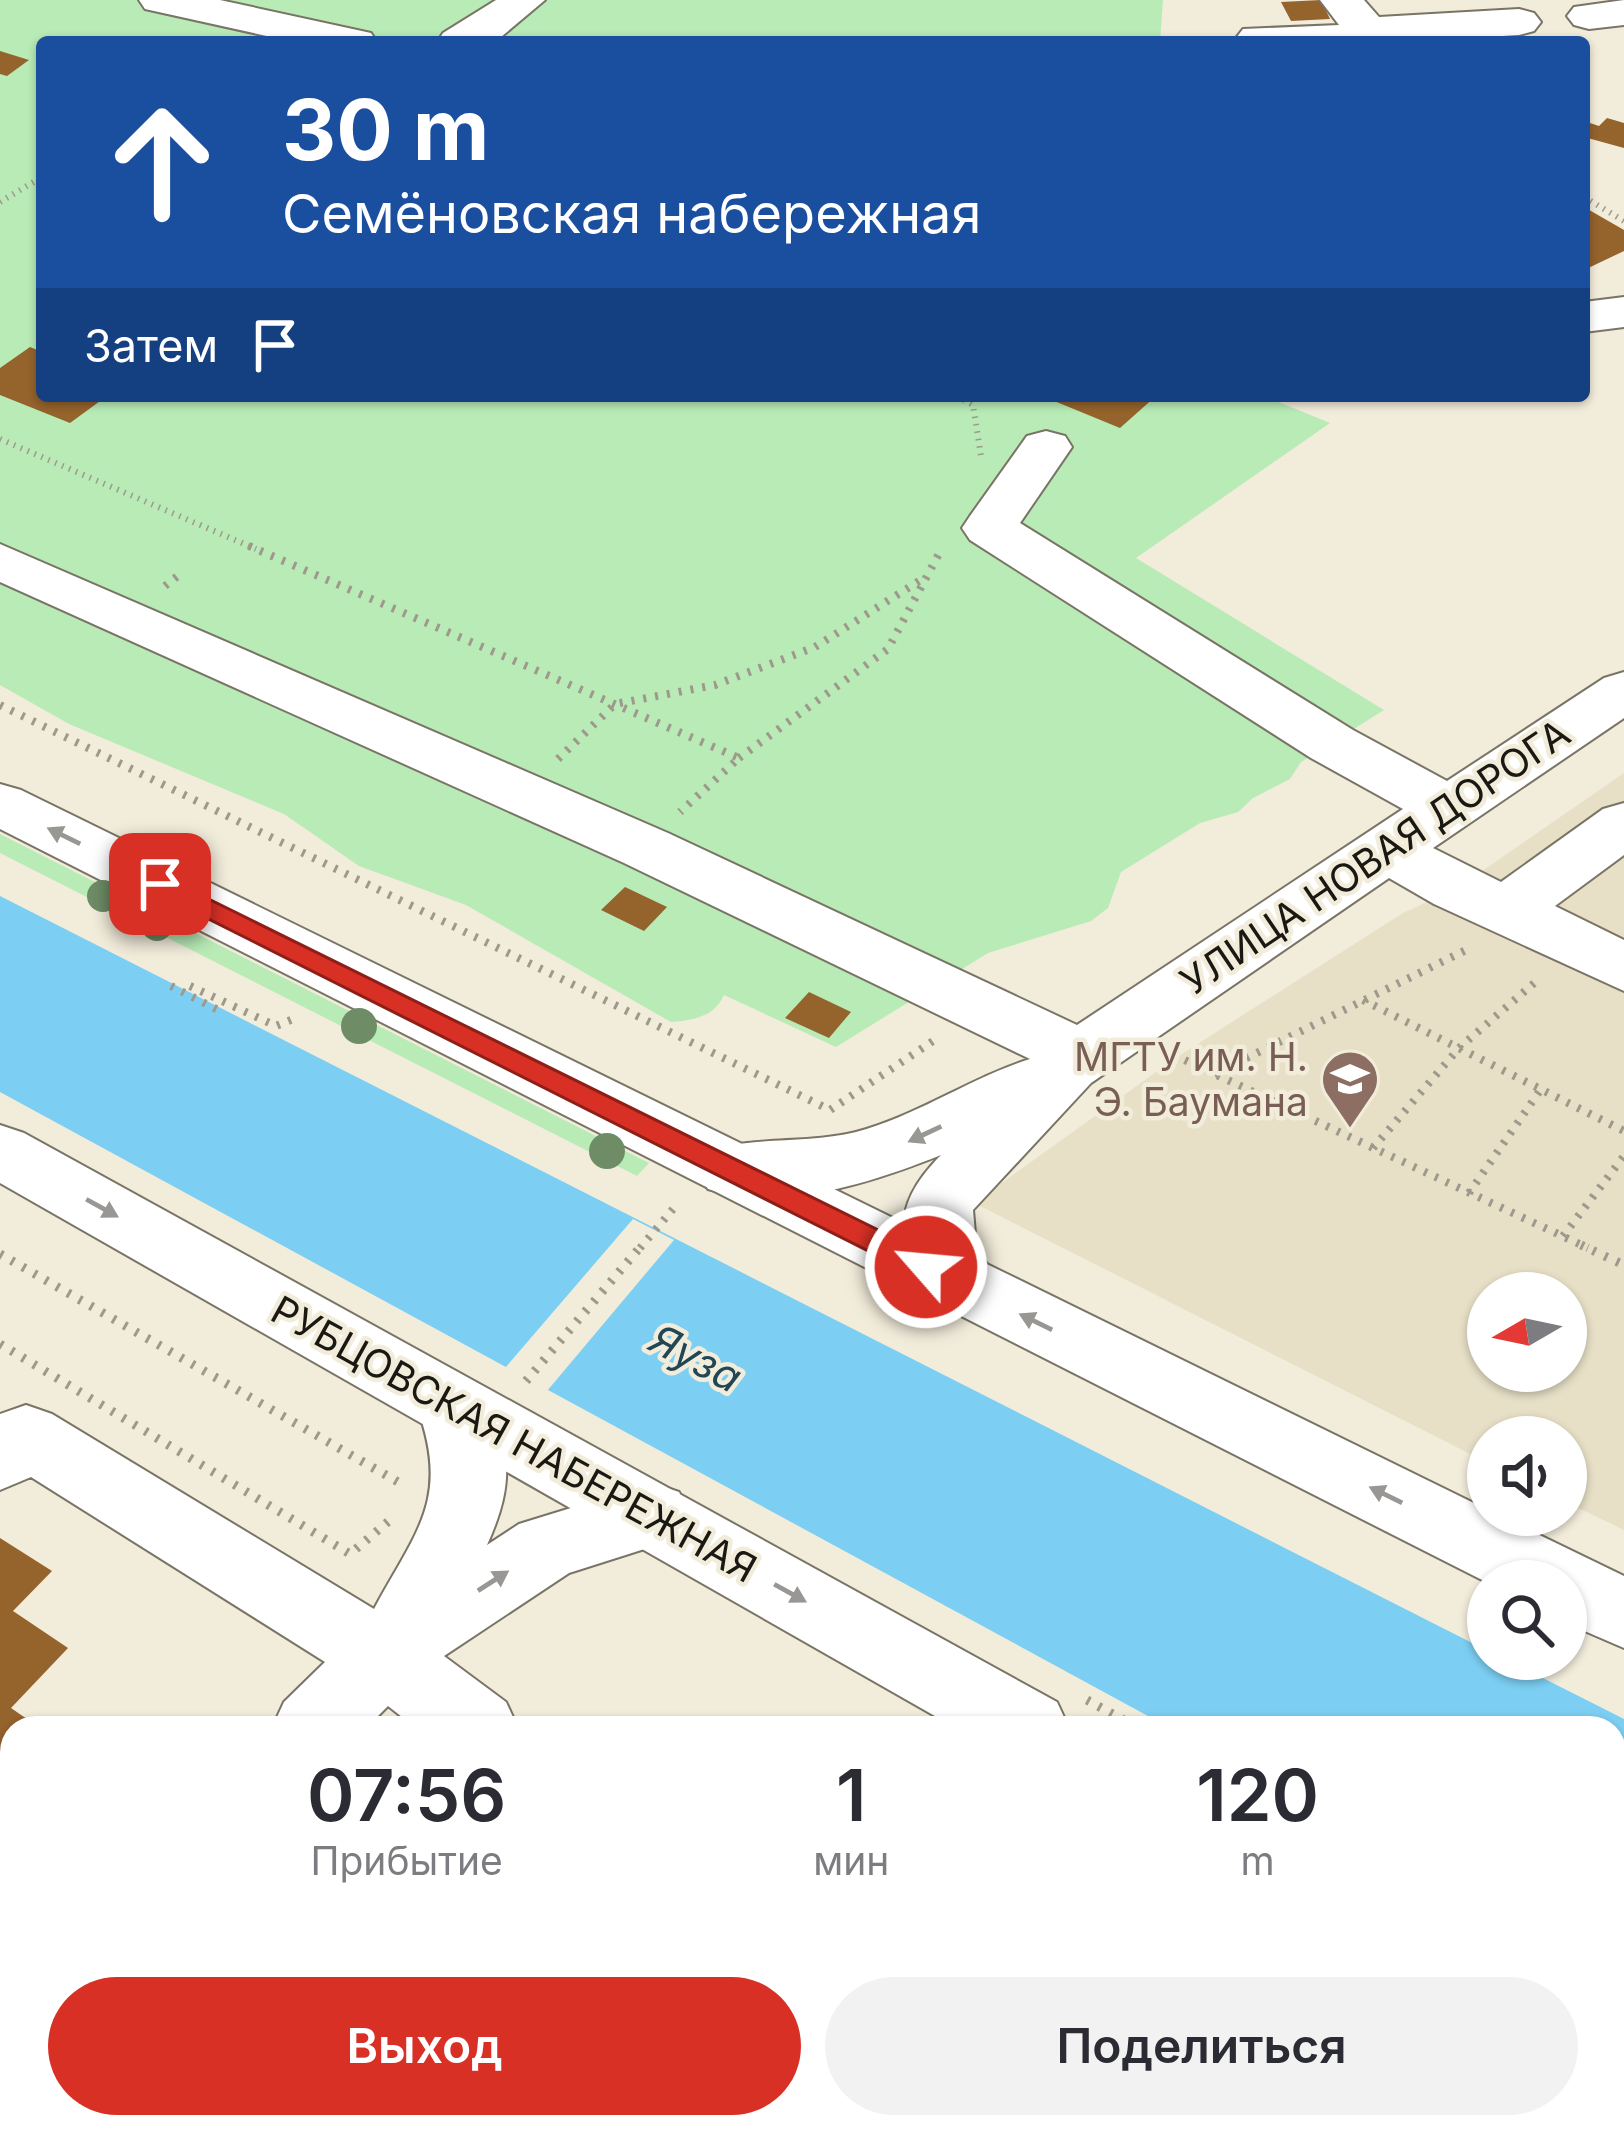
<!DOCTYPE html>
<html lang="ru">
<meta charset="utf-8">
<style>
:root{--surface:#fff;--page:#f2f2f3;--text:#2b2b33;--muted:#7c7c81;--accent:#d93025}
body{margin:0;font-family:Inter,sans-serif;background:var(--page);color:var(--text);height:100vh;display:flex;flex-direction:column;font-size:45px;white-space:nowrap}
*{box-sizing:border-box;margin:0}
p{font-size:39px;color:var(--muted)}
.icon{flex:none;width:66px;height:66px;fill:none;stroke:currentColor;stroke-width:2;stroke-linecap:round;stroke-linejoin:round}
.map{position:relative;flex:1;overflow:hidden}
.sheet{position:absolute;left:0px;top:1716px;width:1626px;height:423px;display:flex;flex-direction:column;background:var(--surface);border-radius:36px 36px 0 0;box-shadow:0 3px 9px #0004}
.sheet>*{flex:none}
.hud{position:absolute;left:36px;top:36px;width:1554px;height:366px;border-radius:12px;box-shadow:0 3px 9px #0004;background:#1a4fa0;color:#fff;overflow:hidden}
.needle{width:78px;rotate:261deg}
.tools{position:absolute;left:1467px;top:1272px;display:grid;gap:24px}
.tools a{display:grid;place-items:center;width:120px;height:120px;border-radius:50%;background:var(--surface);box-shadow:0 3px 9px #0004;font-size:60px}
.pin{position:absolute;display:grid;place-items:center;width:102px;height:102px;color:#fff;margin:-51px;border-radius:24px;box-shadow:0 6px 18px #0006}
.me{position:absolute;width:132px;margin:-66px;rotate:297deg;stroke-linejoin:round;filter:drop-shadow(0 0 9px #0008)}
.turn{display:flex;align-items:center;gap:42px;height:252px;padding:0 48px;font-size:54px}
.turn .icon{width:156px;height:156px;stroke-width:2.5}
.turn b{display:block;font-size:84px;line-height:102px}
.then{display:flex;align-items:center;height:114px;padding:0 48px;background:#0003;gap:24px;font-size:45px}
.eta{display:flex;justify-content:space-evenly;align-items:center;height:204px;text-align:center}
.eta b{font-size:72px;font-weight:600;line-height:84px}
.cta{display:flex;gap:24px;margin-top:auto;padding:24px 48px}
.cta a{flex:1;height:138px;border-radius:72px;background:var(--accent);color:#fff;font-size:48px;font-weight:600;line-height:138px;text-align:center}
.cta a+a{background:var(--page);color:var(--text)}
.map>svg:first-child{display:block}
.built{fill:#e7e0c7;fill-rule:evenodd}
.green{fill:#b8ebb6}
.water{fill:#7ccff3}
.pier{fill:#f2ecdb}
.building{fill:#95632c}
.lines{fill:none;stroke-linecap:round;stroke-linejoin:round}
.minor-casing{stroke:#797465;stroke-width:4}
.major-casing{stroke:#797465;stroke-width:4}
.path-far2{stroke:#9e998c;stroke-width:6;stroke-dasharray:1.5 6;stroke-linecap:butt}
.path-far1{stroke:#9e998c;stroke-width:8;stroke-dasharray:3 9;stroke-linecap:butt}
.path{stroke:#9e998c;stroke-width:9;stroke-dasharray:3 10;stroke-linecap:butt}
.minor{fill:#fff;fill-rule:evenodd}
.major{fill:#fff;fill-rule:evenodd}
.tree{fill:#6e8c66}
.oneway{fill:#989794}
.route{fill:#d93025;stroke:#8d1f18;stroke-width:3}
.labels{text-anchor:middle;stroke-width:9;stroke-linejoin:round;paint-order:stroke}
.street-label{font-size:39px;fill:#1a1812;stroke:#f2ecdb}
.education-label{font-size:39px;fill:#785e54;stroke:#f2ecdb;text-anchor:end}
.water-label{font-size:42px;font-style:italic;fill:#214656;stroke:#f2ecdb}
</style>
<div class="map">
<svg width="1624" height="2137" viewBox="0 0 1624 2137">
<rect width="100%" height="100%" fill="#f2ecdb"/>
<path class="built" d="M1624,773V1530L1566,1502V1437H1488V1463L974,1203L1177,1057L1403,913L1456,889ZM1488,1293H1566V1371H1488Z"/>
<path class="green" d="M0,0H1163L1160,42H42V396H1264L1330,423L1136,558L1384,710L1301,762L1290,779L1253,798L1238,812L1200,823L1121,872L1108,908L1091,921L988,953L836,1047L724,995C714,1017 694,1020 671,1022L466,905L359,866L284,814L69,724L0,685Z
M0,834L649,1163L637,1176L0,853Z"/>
<path class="water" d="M0,896L1488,1651V1659H1505L1624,1719V1973L1614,1968V1728H1170L0,1092Z"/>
<path class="pier" d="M633,1219L674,1240L547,1391L505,1368Z"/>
<path class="building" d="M1321,0L1330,19L1291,21L1281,2Z
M0,51L29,60L7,76L0,74Z
M1607,118L1624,123V148L1584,137V121L1599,126Z
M1584,207L1624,230V251L1584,270Z
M30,347L42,352V396H107L70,423L0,395V368Z
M1042,396H1156L1120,428Z
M625,887L667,907L644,931L601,910Z
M809,992L851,1012L829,1038L785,1018Z
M0,1538L52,1571L13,1611L68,1648L11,1708L40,1728H12V1776L0,1789Z
M277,2127H360L351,2137H268Z"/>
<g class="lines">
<defs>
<path id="minor" d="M139,0H220L371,33L377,42H294L145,9Z
M496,0H545L495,42H437L443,33Z
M1320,0H1364L1379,17L1519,9L1534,13L1541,22L1534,31L1519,35L1402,42H1239L1236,38L1243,29L1339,25Z
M1624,0V25L1589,29L1574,25L1567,16L1574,7Z
M1624,297V327L1584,332V302Z
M1046,431L1065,436L1072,447L1020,523L1353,730L1447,781L1604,678L1624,672V718L1433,848L1501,882L1603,809L1624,803V855L1555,906L1624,940V991L1434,904L1389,878L1091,1083L973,1210L976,1246L1000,1286L990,1306L965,1314L940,1306C897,1246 887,1210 941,1155C871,1183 783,1212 708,1189L698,1170L708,1151C755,1136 807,1144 856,1132C917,1116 970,1078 1030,1059L624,863L0,582V544L668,833L1077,1025L1403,809L1311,758L970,540L962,528L970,516L1027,436Z
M454,1377L480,1386C511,1448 516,1480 487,1545L519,1524L652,1483L679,1492L690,1515L679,1538L569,1573L444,1656L506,1702L518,1728H416L388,1706L366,1728H272L284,1702L325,1662L31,1477L0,1490V1414L26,1405L52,1414L374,1609C416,1531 451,1499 417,1407L428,1386Z
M12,1983V2074L0,2078V1988Z
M557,2127H653L658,2137H561Z
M1256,2127H1354L1359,2137H1260Z"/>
<path id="major" d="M0,784L21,790L1488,1510V1515H1498L1624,1576V1648L1566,1623V1581L1488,1583L0,829Z
M0,1125L24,1133L1057,1702L1069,1728H956L0,1183Z
M1614,2015L1624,2019V2107L1614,2103Z"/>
</defs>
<use href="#minor" class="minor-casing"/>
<use href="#major" class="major-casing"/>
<path class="path-far2" d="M1584,197L1624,221
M0,202L42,177
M957,396L973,405L981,456
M0,439L256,549"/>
<path class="path-far1" d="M249,546L739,758L680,812
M165,586L180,574
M0,705L830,1110L933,1041
M739,758L888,649L942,548
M558,759L615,704L715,685L815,647L919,581
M171,986L224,1013
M190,986L276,1026L298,1017
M1363,1000L1624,1131
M1174,1055L1588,1248
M1214,1074L1468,949
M1373,1148L1459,1048L1540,978
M1469,1193L1541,1089
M1563,1236L1624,1156
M640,1248L673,1209"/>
<path class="path" d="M1581,1245L1624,1265
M0,1254L405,1486
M0,1344L350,1554L390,1520
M526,1381L642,1245
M1087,1700L1138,1728"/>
<use href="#minor" class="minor"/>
<use href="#major" class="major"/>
</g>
<g class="tree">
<circle cx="103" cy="896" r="16"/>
<circle cx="157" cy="925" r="16"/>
<circle cx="359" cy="1026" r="18"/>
<circle cx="607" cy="1151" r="18"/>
</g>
<defs><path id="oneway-solid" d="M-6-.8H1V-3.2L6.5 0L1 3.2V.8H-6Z" transform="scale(3)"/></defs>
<g class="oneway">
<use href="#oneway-solid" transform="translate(64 836) rotate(-154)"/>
<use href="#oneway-solid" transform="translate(925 1134) rotate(155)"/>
<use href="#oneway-solid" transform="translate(102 1208) rotate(29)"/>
<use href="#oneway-solid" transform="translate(1036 1322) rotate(-154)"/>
<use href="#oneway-solid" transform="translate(1386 1495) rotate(-154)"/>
<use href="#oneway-solid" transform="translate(493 1581) rotate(-33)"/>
<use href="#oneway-solid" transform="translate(790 1593) rotate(29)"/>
</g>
<path class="route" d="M160,875L937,1259L941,1267L937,1275H916L151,890L147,884Z"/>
<defs>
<symbol id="university-pin" viewBox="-11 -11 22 30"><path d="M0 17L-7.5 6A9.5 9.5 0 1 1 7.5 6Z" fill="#8d6e63" stroke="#f2ecdb"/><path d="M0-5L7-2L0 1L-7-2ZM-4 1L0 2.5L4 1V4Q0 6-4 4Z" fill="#fff"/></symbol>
</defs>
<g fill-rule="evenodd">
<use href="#university-pin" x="1317" y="1046" width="66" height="90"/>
</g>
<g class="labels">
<g class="street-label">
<text transform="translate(1375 857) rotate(-34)" y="14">УЛИЦА НОВАЯ ДОРОГА</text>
<text transform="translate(514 1439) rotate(29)" y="14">РУБЦОВСКАЯ НАБЕРЕЖНАЯ</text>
</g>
<g class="education-label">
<text x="1308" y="1071">МГТУ им. Н.<tspan x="1308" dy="45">Э. Баумана</tspan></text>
</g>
<g class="water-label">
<text transform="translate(696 1358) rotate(28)" y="15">Яуза</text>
</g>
</g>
</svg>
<div class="tools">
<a><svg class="needle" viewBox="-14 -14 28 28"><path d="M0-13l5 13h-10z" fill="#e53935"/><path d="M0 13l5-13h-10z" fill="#7c7c81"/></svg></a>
<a><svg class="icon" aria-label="sound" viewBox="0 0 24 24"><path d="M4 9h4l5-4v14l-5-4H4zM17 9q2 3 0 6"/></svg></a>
<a><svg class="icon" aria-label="search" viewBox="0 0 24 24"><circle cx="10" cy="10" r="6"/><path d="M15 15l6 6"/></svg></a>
</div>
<div class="pin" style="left:160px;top:884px;background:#d93025"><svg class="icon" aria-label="arrive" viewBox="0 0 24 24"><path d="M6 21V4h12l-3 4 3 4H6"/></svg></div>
<svg class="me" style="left:926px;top:1267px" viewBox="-20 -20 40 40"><circle r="17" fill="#d93025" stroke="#fff" stroke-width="3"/><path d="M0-11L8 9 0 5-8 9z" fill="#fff"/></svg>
<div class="hud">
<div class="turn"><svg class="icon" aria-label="ahead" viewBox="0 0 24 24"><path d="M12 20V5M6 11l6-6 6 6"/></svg><div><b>30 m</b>Семёновская набережная</div></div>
<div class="then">Затем<svg class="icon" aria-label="arrive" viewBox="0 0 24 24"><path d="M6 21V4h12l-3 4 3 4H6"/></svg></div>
</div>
<section class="sheet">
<div class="eta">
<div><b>07:56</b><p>Прибытие</p></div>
<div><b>1</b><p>мин</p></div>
<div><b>120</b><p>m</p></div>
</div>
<div class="cta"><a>Выход</a><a>Поделиться</a></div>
</section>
</div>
